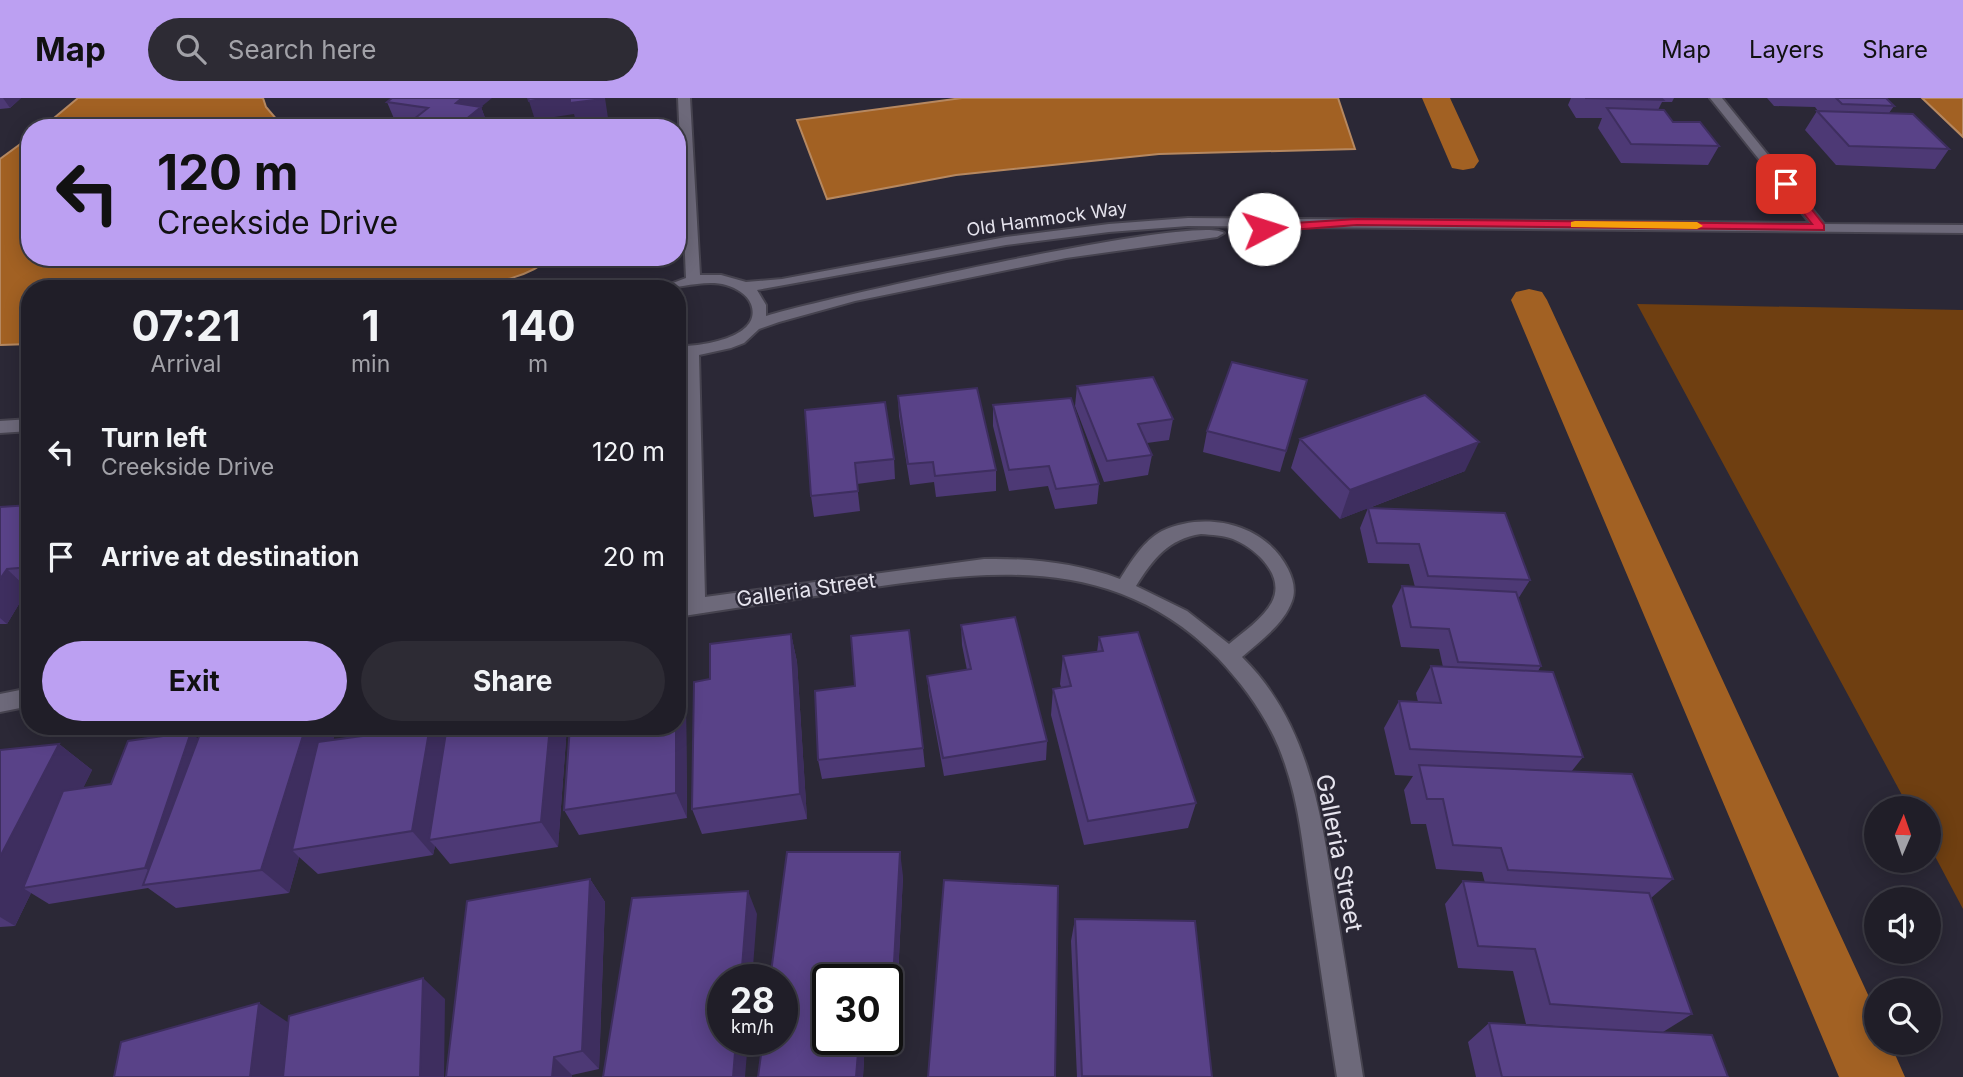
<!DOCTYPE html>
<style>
:root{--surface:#201e28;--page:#2d2b34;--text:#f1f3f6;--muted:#a2a2a8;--line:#3d3c45;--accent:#bca0f2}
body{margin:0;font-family:Inter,sans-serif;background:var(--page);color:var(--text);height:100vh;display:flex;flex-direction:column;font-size:26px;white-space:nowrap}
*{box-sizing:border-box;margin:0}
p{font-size:23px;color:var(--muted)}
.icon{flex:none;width:38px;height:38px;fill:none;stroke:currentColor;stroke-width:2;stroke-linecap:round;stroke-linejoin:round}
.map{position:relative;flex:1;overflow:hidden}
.details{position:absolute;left:21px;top:182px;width:665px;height:455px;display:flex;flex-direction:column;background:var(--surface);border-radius:28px;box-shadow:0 4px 18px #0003,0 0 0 2px var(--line)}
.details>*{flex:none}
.hud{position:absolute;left:21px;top:21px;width:665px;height:147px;border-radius:28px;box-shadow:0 4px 18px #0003,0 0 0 2px var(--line);background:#bca0f2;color:#111;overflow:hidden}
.needle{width:46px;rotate:2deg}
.tools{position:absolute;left:1864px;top:698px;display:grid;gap:14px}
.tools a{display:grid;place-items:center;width:77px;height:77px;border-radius:50%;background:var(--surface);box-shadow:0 4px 18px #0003,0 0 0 2px var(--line);font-size:35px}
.speed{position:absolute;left:707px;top:866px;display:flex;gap:14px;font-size:35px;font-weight:700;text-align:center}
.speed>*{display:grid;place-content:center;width:91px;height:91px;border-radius:50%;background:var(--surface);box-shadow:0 4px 18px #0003,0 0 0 2px var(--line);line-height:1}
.speed small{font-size:18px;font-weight:400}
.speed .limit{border:4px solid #111;border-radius:10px;background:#fff;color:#111}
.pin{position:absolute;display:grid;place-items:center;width:60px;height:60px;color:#fff;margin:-30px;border-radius:14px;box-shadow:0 4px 10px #0006}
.me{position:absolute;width:77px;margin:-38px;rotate:85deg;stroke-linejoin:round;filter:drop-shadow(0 0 5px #0008)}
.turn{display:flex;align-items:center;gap:24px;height:147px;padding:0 21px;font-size:32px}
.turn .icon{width:91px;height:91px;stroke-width:2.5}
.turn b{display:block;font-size:49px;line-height:60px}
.eta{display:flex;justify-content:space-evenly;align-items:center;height:119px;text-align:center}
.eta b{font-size:42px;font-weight:700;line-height:49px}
.cta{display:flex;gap:14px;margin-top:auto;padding:14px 21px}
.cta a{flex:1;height:80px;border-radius:42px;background:var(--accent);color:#111;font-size:28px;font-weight:700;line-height:80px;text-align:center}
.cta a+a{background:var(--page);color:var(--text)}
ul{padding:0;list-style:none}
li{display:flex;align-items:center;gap:21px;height:105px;padding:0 21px}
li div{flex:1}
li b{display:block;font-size:26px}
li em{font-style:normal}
header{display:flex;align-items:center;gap:42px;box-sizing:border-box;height:98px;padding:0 35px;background:var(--accent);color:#111}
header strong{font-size:33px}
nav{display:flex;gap:38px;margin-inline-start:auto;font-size:24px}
.search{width:490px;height:63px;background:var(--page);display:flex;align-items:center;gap:18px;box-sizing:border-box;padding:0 24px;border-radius:38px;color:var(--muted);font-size:26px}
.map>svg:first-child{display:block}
.green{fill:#6f3f11}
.water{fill:#a26123;stroke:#b68860;stroke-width:2}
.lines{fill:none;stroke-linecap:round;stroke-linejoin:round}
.canal{fill:#a26123;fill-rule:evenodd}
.minor-casing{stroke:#46434f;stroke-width:4}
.minor{fill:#6d697a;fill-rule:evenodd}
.wall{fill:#4d3975}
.shaded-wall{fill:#3e2e5f}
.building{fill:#594288;stroke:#3e2e5f;stroke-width:2}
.route{fill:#e11d48;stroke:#92132f;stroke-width:2}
.slow{fill:#f59e0b}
.labels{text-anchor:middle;stroke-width:5;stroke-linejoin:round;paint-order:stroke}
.far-street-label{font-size:18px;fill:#e6e4ee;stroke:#2b2836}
.street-label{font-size:21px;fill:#e6e4ee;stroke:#2b2836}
.near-street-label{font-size:24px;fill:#e6e4ee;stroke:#2b2836}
</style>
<header>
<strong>Map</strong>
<div class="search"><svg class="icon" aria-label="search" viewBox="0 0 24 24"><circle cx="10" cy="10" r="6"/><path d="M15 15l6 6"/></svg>Search here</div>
<nav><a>Map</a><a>Layers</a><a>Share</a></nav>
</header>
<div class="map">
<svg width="1963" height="979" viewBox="0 0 1963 979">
<rect width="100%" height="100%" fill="#2b2836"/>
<path class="green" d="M1637,206L1963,212V811L1929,747L1928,710H1909Z"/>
<path class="water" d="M78,0H263L266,9L284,30H42Z
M962,0H1338L1355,51L1159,56L956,77L827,101L797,22Z
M1922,0H1963V39Z
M30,39V159H551C528,182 485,186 454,191H30V246L0,247V61Z"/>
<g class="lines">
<path class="canal" d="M1422,0H1450L1479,63L1474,70L1463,72L1452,70Z
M1529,191L1542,194L1547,202L1876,914V945H1890L1905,979H1839L1511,202L1516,194Z"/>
<defs>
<path id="minor" d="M678,0H690L700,177H721L746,184L782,181L1006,139L1109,126L1188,120L1810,125L1710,0H1722L1824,126L1963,127V135L1188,128L1109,134L1006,147L757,192L766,207V218C816,202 1201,115 1224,135L1217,139L1066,160L855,203L779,224L759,231L744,245L731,250L699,257L705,499L984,461C1029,460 1077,465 1120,481C1131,464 1143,443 1162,433C1206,412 1266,426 1288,471C1293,481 1296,492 1292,503C1284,526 1260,543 1242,559C1309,625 1321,716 1335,804C1345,863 1354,921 1363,979H1337C1327,916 1318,853 1309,791C1303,749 1299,706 1285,666C1272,626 1247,591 1218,560C1113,454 988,472 855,492C796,501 737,510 677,519V503L685,502L683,258H677V248C698,249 764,240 751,206C747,196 736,190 726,187C705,181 678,191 657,191L686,180ZM1201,436C1212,437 1223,437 1233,441C1255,450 1286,477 1272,504C1263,521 1243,534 1229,546L1187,513L1136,488C1153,461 1168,441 1201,436Z
M30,321V333L0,335V323Z
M30,590V608L0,614V596Z"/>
</defs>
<use href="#minor" class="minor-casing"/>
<use href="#minor" class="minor"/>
</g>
<path class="wall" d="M0,0H21L10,10L0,11Z
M1571,0H1674L1672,4H1662L1658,12L1673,24L1719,48L1708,67L1621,65L1598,30L1602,20H1576L1568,7Z
M1767,0H1886L1894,8L1889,15L1949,51L1935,71L1836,67L1805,32L1817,13H1818L1815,9L1774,8Z
M387,4L481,9L488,28L485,30H417L416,26L395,23Z
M1307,282L1280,374L1203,354L1207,333Z
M1077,288L1173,321L1169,342L1147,345L1152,357L1148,377L1104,384L1075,308Z
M898,298L996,372V393L936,399L934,384L910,387L899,318Z
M993,307L1099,386L1097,406L1055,411L1048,388L1009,393L993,328Z
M805,312L894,361L895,381L857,386L860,413L814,419L811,398Z
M1300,341L1465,373L1369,410L1530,482L1518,501L1541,568L1538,573L1583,659L1571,674L1673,781L1651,800L1692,916L1663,934L1728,979H1476L1468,944L1489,925L1584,930L1526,926L1513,873L1458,870L1445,806L1463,783L1485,785L1482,774L1436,771L1426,726H1411L1404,692L1413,678L1395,677L1384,630L1399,603L1418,604L1416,595L1431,568L1443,569L1439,551L1401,549L1392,508L1402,488L1415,489L1409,466L1368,465L1360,430L1368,410L1340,421L1291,370Z
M30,407V491H28L7,526H0V409Z
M961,527L1047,643L1046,662L944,678L929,597L927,578L967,572L962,547Z
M791,536L797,564L807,721L702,736L692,711L710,581Z
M1099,539L1196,705L1188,730L1084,747L1051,617L1053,591L1061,589L1060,586L1063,558L1097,554Z
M686,609L687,720L579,737L564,712Z
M371,628H567L558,749L450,766L435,748L433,757L318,776L299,759L289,795L176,810L148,790L49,806L31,795L15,828L0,829V652L59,646L92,672L83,690L111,686L198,641L336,632L333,642L369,637Z
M923,650L925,669L822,681L818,662Z
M903,778L895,939H887V882L828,942H865L863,979H758Z
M590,781L605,804L599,971L572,977V979H446Z
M1075,821L1212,979H1077L1071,843Z"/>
<path class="shaded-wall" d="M3,0H21L10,10Z
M462,0H492L481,9L488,28L485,30H460L456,5Z
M548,0H605L608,20L576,24L574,16L535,22L529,3Z
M1479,344L1465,373L1340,421L1350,392Z
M7,471L28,491L7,526L0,520V481Z
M791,536L797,564L807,721L800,696Z
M677,586L686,609L687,720L676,695V628H677Z
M306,628H333L336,632L302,751L292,752L299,759L289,795L261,772Z
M430,628H453L429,742L435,748L433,757L412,733Z
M550,628H567L558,749L541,724Z
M191,634L211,653L164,784L145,770Z
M59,646L92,672L35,788L23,790L31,795L15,828L0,819V759Z
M900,754L903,778L895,939L891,920Z
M590,781L605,804L599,971L582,953Z
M748,793L757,816L752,882H741Z
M423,880L445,901L444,979H420Z
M259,905L289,925L284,979H250Z
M736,942H748L745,979H733Z
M859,942H865L863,979H856Z
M554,959L572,977V979H552Z"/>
<path class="building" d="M392,0H462L456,5L481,9L459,27L414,21L428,10L387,4Z
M528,0H548L529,3Z
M570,0H603V1L570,5Z
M1585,0H1661L1663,2Z
M1836,0H1886L1894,8L1842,6Z
M1607,10L1664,12L1673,24H1700L1719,48L1631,46Z
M1817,13L1913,16L1949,51L1849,48Z
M1232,264L1307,282L1286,353L1207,333Z
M1153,279L1173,321L1138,326L1152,357L1107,363L1077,288Z
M977,290L996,372L935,378L933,364L908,366L898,298Z
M1425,297L1479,344L1350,392L1300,341Z
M1071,300L1099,386L1056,391L1049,368L1009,372L993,307Z
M885,304L894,361L855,365L858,393L811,398L805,312Z
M30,407V469L7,471L0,481V409Z
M1368,410L1505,415L1530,482L1428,478L1419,446L1377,445Z
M1402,488L1516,494L1541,568L1458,564L1449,531L1411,529Z
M1015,519L1047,643L943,660L927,578L971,571L961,527Z
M909,532L923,650L818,662L815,593L855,588L851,538Z
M1138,534L1196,705L1088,723L1053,591L1071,588L1063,558L1103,553L1099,539Z
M791,536L800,696L692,711L694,584L710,581V546Z
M1431,568L1553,574L1583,659L1410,651L1399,603L1441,605Z
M203,628H306L261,772L143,787Z
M371,628H430L412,733L292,752L318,644L369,637Z
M447,628H550L541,724L429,742Z
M570,628H676V695L564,712Z
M191,634L145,770L23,790L63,693L111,686L128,643Z
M59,646L0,759V652Z
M1419,667L1632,676L1673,781L1508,772L1501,750L1453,747L1443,701H1427Z
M787,754H900L891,920H887V882H828V942H859L856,979H758L763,942H782V882H770Z
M590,781L582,953L554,959L552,979H446L467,803Z
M944,782L1058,788L1055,979H928Z
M1463,783L1649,795L1692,916L1550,906L1535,851L1478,848Z
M748,793L741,882H723V942H736L733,979H603L632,800Z
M1075,821L1195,823L1212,979L1082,978Z
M423,880L420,979H283L289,918Z
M259,905L250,979H114L121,944Z
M1489,925L1712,937L1728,979H1502Z"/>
<path class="route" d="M1782,84H1790L1824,127V132L1357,127L1264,134L1258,131L1264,127L1357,121L1812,126L1782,88Z"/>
<path class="slow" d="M1575,123L1697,124L1703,128L1697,131L1571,129V124Z"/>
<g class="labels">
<g class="far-street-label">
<text transform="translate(1047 121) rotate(-8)" y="6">Old Hammock Way</text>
</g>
<g class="street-label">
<text transform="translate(806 492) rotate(-8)" y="7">Galleria Street</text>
</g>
<g class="near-street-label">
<text transform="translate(1339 755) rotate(79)" y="8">Galleria Street</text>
</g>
</g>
</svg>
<div class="tools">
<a><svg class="needle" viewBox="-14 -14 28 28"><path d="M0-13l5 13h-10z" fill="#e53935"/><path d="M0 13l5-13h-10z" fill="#a2a2a8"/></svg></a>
<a><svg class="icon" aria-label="sound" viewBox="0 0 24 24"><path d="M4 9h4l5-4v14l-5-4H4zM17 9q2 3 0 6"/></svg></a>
<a><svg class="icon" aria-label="search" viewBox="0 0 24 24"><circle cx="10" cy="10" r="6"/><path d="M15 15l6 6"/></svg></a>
</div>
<div class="speed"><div>28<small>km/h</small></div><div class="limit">30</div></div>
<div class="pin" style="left:1786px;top:86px;background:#d93025"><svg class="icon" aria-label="arrive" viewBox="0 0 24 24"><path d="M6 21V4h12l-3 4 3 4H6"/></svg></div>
<svg class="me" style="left:1264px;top:131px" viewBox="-20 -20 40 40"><circle r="19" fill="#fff"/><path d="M0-13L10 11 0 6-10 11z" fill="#e11d48"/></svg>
<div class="hud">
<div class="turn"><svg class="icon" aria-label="left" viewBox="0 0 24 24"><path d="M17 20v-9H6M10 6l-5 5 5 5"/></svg><div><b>120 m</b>Creekside Drive</div></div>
</div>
<section class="details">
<div class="eta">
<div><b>07:21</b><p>Arrival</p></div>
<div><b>1</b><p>min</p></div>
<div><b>140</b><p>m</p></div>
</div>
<ul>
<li><svg class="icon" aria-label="left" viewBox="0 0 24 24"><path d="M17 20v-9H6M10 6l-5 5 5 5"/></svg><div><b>Turn left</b><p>Creekside Drive</p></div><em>120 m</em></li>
<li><svg class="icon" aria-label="arrive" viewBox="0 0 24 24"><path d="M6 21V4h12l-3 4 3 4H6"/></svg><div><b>Arrive at destination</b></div><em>20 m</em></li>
</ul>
<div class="cta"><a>Exit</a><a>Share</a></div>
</section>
</div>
